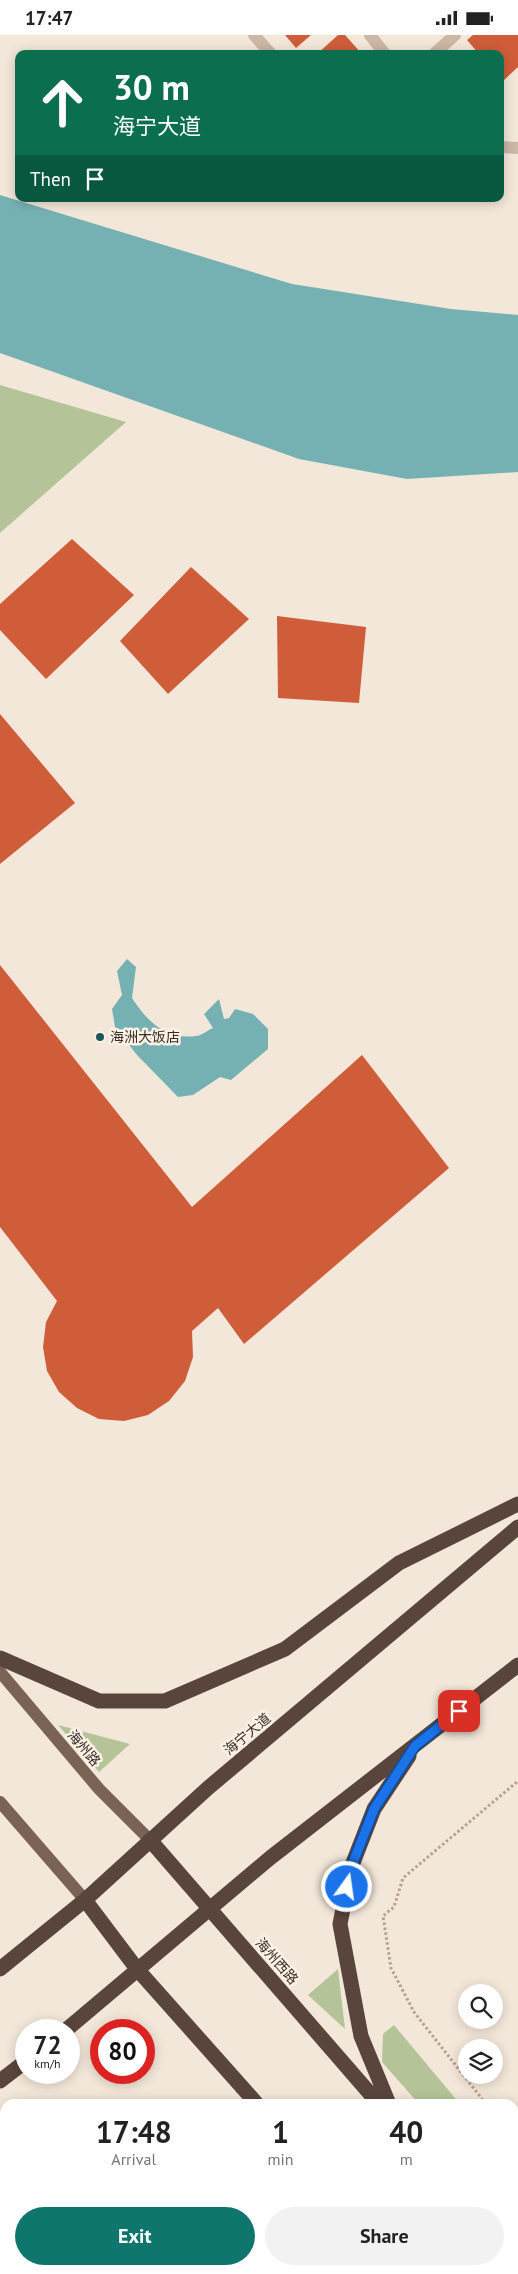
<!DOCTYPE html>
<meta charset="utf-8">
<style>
:root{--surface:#fff;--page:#f2f2f2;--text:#222;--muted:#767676;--accent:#0f766e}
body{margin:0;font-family:"PT Sans","Noto Sans SC",sans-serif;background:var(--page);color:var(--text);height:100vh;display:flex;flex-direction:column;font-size:19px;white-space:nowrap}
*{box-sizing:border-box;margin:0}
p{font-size:16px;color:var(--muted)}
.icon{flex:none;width:28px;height:28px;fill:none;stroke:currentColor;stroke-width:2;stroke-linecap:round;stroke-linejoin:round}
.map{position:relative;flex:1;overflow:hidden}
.sheet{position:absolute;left:0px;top:2064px;width:519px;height:176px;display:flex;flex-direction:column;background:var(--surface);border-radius:15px 15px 0 0;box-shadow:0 2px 12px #0003}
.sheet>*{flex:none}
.hud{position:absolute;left:15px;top:15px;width:489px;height:152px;border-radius:10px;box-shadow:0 2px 12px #0003;background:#0b6e4f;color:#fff;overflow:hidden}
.buttons{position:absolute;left:458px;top:1949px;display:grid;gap:10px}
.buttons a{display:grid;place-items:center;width:45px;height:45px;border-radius:50%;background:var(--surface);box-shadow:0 2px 12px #0003;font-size:25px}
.speed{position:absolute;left:15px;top:1984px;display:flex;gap:10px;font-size:25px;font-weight:700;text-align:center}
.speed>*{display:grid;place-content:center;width:65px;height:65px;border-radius:50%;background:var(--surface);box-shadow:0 2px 12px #0003;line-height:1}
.speed small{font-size:12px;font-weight:400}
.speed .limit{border:8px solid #d22;background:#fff;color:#111}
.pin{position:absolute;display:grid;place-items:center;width:42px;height:42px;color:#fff;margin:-21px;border-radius:10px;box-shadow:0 2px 8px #0006}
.me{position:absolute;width:55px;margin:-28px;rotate:14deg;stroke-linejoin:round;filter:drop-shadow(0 0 4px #0008)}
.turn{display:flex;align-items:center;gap:18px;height:105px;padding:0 15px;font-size:22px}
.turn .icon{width:65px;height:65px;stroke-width:2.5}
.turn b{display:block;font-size:35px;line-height:42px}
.then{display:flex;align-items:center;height:48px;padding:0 15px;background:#0003;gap:10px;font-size:19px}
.eta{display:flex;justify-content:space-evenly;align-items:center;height:85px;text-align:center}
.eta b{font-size:30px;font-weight:700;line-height:35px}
.button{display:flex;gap:10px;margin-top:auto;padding:10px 15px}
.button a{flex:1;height:58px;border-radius:30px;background:var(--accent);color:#fff;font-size:20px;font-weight:700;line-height:58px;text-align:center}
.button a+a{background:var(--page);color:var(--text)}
.status{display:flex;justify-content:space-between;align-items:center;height:35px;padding:0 25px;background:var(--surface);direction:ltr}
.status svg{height:14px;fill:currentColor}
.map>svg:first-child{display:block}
.green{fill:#b5c498}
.water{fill:#75b1b3}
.building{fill:#d05d3a}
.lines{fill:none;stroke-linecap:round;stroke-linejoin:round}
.path{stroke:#b8a08e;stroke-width:3;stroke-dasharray:2.5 2.5;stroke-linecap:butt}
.minor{stroke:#ccb6a4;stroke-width:12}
.major{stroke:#7a6256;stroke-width:12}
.highway{stroke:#59453c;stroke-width:15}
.route-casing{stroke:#114b97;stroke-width:12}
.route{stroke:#1a73e8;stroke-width:9}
.poi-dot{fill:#18585c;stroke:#fbf1e5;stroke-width:2}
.labels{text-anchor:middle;stroke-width:5;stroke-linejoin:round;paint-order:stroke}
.poi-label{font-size:14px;fill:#372b26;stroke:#fbf1e5;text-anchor:start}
.street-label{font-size:14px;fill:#372b26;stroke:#fbf1e5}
</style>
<div class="status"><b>17:47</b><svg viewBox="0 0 49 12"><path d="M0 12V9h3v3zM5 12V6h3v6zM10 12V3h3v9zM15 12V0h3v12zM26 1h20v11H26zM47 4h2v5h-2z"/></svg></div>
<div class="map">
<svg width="518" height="2239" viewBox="0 0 518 2239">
<rect width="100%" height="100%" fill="#f3e7d9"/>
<path class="green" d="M0,350L126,387L0,498Z
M58,1690L130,1709L99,1737Z
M338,1934L345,1994L308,1960Z
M394,1990L460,2069H419L382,2027L383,1999Z"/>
<path class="water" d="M0,160L292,249L451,274L518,280V437L407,444L299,424L0,318Z
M127,924L136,932L132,963C147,986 165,1005 196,1001C201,1001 208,995 213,993L204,979L219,964L224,984L229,983L235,974L253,979L268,994V1014L231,1045L220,1042L193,1060L178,1062L137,1020L115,992L112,974L122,960L117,936Z"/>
<path class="building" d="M285,0H311L296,13Z
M338,0H345L362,19H317Z
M473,0H518V32L503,46L500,42V19H479L467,5Z
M72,504L134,560L46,644L0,595V569Z
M191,532L249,584L168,659L120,606Z
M277,581L366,592L359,668L278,663Z
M0,679L75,768L0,829Z
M0,930L192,1172L362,1020L449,1133L244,1309L218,1273L192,1296L193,1322L185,1346L169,1366L148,1380L124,1386L99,1384L77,1373L59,1357L47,1336L43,1312L46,1287L57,1266L0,1192Z
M518,2217V2239H488L493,2235H514V2220Z"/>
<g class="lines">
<path class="path" d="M486,2069L414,1977L391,1933L383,1881L394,1872L403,1843L518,1746
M514,2103L518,2108
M0,2199L5,2195"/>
<path class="minor" d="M254,0L271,19
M370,0L385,19
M434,19L455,0
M500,112L518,113"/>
<path class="major" d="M0,1637L99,1754L150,1805
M0,1767L85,1865"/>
<path class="highway" d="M0,1623L99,1666H165L285,1614L399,1528L518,1469
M150,1805L379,2069
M85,1865L137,1934L257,2069
M0,1934L85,1865L208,1753L518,1492
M66,1995L270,1823L518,1630
M0,2046L26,2026
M389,2069L361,2001L340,1889L351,1833L374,1774L409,1721
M0,2103L5,2101
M514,2224L518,2229
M402,2235L406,2239"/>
</g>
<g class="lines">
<defs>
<path id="route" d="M347,1852L351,1833L374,1774L415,1711L459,1676"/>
</defs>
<use href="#route" class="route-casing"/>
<use href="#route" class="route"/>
</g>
<circle class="poi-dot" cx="100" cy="1002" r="5"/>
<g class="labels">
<g class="poi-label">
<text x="110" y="1007">海洲大饭店</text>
</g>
<g class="street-label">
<text transform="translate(247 1699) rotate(-40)" y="5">海宁大道</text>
<text transform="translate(84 1713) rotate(50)" y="5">海州路</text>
<text transform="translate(277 1926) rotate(49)" y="5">海州西路</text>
</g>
</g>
</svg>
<div class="buttons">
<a><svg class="icon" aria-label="search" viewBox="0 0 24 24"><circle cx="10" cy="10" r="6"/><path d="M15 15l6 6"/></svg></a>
<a><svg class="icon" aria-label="layers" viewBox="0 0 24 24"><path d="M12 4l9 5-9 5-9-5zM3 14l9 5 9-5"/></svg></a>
</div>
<div class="speed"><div>72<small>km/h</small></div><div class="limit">80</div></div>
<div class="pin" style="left:459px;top:1676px;background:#d93025"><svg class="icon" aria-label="arrive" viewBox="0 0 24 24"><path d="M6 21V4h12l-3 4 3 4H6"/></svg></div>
<svg class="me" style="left:347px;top:1852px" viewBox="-20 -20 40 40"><circle r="17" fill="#1a73e8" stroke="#fff" stroke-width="3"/><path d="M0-11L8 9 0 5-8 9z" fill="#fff"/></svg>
<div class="hud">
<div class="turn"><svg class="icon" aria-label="ahead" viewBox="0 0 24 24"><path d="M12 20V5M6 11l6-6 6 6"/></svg><div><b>30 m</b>海宁大道</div></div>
<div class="then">Then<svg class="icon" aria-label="arrive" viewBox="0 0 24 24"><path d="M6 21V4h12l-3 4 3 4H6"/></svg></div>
</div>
<section class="sheet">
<div class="eta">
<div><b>17:48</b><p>Arrival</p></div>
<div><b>1</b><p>min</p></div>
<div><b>40</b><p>m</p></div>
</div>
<div class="button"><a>Exit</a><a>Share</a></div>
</section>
</div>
